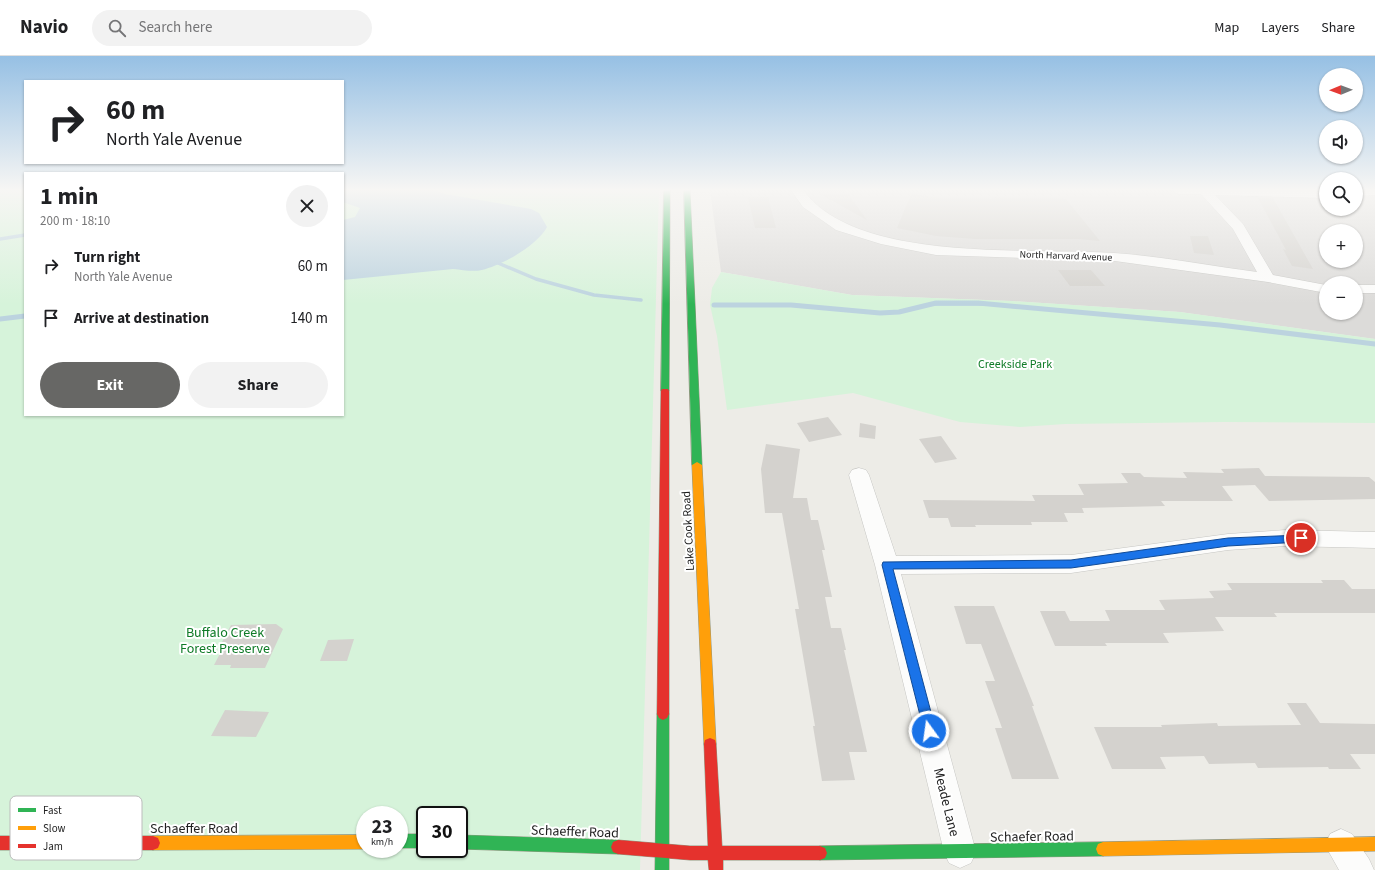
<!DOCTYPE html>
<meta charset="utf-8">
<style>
:root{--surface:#fff;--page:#f2f2f2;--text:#202124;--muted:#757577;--line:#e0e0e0;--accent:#676765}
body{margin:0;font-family:"Source Sans 3",sans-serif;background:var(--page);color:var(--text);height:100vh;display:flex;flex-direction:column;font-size:15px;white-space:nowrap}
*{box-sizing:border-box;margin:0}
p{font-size:13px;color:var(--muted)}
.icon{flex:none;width:22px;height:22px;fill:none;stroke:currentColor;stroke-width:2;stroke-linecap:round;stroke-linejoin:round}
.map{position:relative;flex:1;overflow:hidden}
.sheet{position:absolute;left:24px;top:116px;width:320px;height:244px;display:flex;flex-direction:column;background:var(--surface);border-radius:0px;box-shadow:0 1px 3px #0004}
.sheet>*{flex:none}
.top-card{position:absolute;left:24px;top:24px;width:320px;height:84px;border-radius:0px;box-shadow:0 1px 3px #0004;background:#fff;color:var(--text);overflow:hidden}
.needle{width:26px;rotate:269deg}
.tools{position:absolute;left:1319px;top:12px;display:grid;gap:8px}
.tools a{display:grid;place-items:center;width:44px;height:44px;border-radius:50%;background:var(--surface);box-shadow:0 1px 3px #0004;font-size:20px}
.speed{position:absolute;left:356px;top:750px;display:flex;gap:8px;font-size:20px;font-weight:700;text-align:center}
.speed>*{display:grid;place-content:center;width:52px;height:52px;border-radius:50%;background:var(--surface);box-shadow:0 1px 3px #0004;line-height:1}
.speed small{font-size:10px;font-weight:400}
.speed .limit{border:2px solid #111;border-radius:6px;background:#fff;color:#111}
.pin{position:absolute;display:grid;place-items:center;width:34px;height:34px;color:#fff;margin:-17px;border:2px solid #fff;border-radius:50%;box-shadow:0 1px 4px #0007}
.me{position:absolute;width:44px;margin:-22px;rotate:346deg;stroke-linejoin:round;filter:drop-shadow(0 0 3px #0008)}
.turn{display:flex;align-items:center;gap:14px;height:84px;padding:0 16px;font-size:18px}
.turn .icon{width:52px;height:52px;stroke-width:2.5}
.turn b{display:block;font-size:28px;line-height:34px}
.round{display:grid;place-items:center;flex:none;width:42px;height:42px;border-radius:21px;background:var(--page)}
.head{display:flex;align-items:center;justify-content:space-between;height:68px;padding:0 16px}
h1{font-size:24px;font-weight:700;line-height:30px}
.primary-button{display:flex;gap:8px;margin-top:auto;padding:8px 16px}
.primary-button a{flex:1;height:46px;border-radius:24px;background:var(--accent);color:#fff;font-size:16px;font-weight:700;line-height:46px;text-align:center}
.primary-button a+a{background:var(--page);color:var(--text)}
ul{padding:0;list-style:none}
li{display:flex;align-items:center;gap:12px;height:52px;padding:0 16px}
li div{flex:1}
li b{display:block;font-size:15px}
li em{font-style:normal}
header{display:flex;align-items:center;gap:24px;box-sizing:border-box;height:56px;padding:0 20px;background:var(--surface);border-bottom:1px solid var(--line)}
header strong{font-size:19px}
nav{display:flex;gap:22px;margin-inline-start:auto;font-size:14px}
.search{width:280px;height:36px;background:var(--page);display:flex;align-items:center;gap:10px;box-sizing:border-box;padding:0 14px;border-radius:22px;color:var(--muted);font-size:15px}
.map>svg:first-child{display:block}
.residential{fill:#dcdbd9;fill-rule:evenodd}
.park{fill:#d6f3da;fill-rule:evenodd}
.water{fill:#bcd3df}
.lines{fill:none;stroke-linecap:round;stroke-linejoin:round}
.stream-far1{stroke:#bcd3df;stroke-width:3.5}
.stream{stroke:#bcd3df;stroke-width:5}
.building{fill:#d4d2ce}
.street-casing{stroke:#c6c6c3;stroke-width:1}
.fast-casing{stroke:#929780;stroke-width:1}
.slow-casing{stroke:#929780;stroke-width:1}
.jam-casing{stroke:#929780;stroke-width:1}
.street{fill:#fcfcfb;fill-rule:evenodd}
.fast{fill:#30b455;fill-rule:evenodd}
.slow{fill:#ff9f0a;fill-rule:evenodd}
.jam{fill:#e5322d;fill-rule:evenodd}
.route{fill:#1a73e8;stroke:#114b97}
.labels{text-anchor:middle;stroke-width:4;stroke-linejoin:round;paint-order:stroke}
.far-street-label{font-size:10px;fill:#1f1f1f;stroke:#fff}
.park-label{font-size:12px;fill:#0f7b27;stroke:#fff}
.street-label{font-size:12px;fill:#1f1f1f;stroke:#fff}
.near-park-label{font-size:14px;fill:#0f7b27;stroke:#fff}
.near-street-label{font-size:14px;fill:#1f1f1f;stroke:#fff}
.key{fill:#fff;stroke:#bcbcbc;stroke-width:1}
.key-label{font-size:11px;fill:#1f1f1f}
</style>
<header>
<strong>Navio</strong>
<div class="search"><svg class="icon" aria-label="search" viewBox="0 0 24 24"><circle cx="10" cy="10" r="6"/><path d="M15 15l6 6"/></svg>Search here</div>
<nav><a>Map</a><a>Layers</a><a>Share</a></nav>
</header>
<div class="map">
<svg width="1375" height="814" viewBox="0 0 1375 814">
<rect width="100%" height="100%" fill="#edece7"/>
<path class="residential" d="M710,134H1326V153H1356V134H1375V283L1180,256L1012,245L852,239L721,216ZM1326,175H1356V205H1326ZM1326,227H1356V257H1326Z"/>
<path class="park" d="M0,134H25V359H343V134H659L640,814H0ZM365,759H399V793H365ZM425,759H459V793H425Z
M721,216L852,239L1012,245L1180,256L1375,283V367L1224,366L1065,368L1020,371L960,366L853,337L727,354L717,280L710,249L712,232Z"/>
<path class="water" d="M343,134H434L445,138L531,153L539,157L547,171C537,190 502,209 482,214C473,216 463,214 453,213L343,224V164L355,161L360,152L343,146Z"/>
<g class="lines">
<path class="stream-far1" d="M0,183L25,179
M498,207L536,223L594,239L641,244
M933,248H986"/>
<path class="stream" d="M714,249H791L880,257L899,256L936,247H978L1220,269L1375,288
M0,263L25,260"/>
</g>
<path class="building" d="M813,134H845L867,164Z
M911,138L942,142L995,143L994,141L1066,143L1100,185L1078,183H975L936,180L897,172Z
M748,141H768L776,172H755Z
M1258,142H1273L1313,213L1292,210L1283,193L1286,194Z
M1190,180H1208L1214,199L1194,197Z
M1058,214H1091L1105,230H1070Z
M828,361L842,379L809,386L797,367Z
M860,367L876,370L875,383L859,381Z
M941,380L957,403L935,407L919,383Z
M766,388L800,393L793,442H807L811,464H818L825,494H822L832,541H825L831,572H841L846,594H844L867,696H849L855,724L822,725L813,670H815L795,553H799L782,457H765L761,413Z
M1259,412L1265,420L1369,421L1375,426V443L1269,445L1255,429L1222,430L1233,445H1161L1165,450L1082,452L1084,457H1064L1068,466H1031L1032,469H975L976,471H951L948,462H929L923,444L1035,445L1032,439H1084L1078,428L1128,427L1121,417H1140L1144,421L1187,422L1183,416L1224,417L1221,413Z
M1321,524H1344L1352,533H1375V557H1274L1277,561H1215L1224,575L1163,577L1169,587H1105L1107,590H1055L1040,555H1065L1070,565H1110L1105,554H1165L1159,544L1214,542L1209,535L1232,534L1227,527H1323Z
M954,550H994L1034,650H1032L1059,723H1012L995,672H1002L985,625H995L981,588H966Z
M276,568L283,573L265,612H230L231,609H214L226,586H222L231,569Z
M354,583L347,605H320L328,584Z
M1287,647H1306L1320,667L1375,668V698H1350L1361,713H1329L1328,711L1258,712L1255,707L1209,708L1204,700L1160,701L1166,713H1112L1094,671H1162L1161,669L1217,667L1218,670L1301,669Z
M225,654L269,656L256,681L211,680Z"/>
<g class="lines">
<defs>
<path id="street" d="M791,134H803C857,208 1031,191 1114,197C1160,200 1211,210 1257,216L1233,173L1201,138H1178L1172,134H1326V142L1215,139L1243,168L1273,219L1326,229V237L1268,226L1115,205L936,199L881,188L836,174L803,151Z
M1356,134H1375V139L1356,140Z
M1356,229H1375V237H1356Z
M859,412L866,414L869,419L896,500L1071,499L1228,478L1286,474L1375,476V492L1286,490L1228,494L1071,517L901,518L976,796L971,807L960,812L949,807L944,796L875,509L849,419L852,414Z
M1341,773L1352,778L1369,803L1374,814H1339L1325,789L1330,778Z"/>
<path id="fast" d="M664,134H670L669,335L665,337L661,335Z
M684,134H690L702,409L697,412L692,409Z
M663,652L667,654L669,658V814H655L657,658L659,654Z
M399,778H425V792H399Z
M459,779L618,784L623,786L625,791L623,796L618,798L459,793Z
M1103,786L1108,788L1110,793L1108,798L1103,800L820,804L815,802L813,797L815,792L820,790Z"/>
<path id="slow" d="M697,406L702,409L716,688L715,692L710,694L705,692L704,688L692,409Z
M365,779V793L153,794L148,792L146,787L148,782L153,780Z
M1375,781V795L1103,800L1098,798L1096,793L1098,788L1103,786Z"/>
<path id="jam" d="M662,333H668L669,335V658L667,662L663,664L659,662L657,658L661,335Z
M710,682L715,684L716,688L722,790H820L825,792L827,797L825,802L820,804H723V814H709L708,804H690L618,798L613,796L611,791L613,786L618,784L690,790H708L704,688L705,684Z
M0,780H153L158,782L160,787L158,792L153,794H0Z"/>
</defs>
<use href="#street" class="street-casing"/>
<use href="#fast" class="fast-casing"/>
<use href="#slow" class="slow-casing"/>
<use href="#jam" class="jam-casing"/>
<use href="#street" class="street"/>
<use href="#fast" class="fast"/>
<use href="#slow" class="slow"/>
<use href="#jam" class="jam"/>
</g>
<linearGradient id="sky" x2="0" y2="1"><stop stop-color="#96c0e4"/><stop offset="0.54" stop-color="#f7f6f4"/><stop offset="1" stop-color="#f7f6f4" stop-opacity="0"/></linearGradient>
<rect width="1375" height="248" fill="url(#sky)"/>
<path class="route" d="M1301,479L1306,482L1301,486L1228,490L1071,512L893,513L936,675L934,679L929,681L925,679L882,509L883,506L1071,504L1228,482Z"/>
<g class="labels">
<g class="far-street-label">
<text transform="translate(1066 199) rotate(2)" y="4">North Harvard Avenue</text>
</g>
<g class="park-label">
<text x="1015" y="312">Creekside Park</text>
</g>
<g class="street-label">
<text transform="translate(688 475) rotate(-93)" y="4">Lake Cook Road</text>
</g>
<g class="near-park-label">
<text x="225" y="581">Buffalo Creek<tspan x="225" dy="16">Forest Preserve</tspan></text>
</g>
<g class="near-street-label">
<text transform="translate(947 746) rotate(76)" y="5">Meade Lane</text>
<text x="194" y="777">Schaeffer Road</text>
<text transform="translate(575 775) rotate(2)" y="5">Schaeffer Road</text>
<text transform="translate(1032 780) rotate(-1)" y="5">Schaefer Road</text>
</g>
</g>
<rect x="10" y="740" width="132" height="64" rx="6" class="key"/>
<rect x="18" y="752" width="18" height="4" fill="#30b455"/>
<rect x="18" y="770" width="18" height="4" fill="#ff9f0a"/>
<rect x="18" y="788" width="18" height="4" fill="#e5322d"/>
<g class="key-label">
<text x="43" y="758">Fast</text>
<text x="43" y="776">Slow</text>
<text x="43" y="794">Jam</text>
</g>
</svg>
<div class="tools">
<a><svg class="needle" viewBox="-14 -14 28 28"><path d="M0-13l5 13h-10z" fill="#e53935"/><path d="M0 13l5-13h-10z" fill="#757577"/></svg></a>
<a><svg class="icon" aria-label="sound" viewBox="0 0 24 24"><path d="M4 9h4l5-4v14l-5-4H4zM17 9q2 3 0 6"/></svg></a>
<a><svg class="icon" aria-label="search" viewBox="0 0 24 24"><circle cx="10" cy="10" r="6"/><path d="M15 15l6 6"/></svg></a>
<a>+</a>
<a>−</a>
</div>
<div class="speed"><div>23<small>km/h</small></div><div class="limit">30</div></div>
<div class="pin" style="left:1301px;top:482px;background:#d93025"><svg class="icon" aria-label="arrive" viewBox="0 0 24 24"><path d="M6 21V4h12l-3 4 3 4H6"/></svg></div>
<svg class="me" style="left:929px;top:675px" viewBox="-20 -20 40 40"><circle r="17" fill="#1a73e8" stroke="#fff" stroke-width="3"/><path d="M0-11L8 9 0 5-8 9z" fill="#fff"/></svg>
<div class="top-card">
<div class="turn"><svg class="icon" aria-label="right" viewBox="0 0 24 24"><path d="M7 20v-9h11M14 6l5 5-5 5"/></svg><div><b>60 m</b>North Yale Avenue</div></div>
</div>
<section class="sheet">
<div class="head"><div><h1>1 min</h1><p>200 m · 18:10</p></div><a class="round"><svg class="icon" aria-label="close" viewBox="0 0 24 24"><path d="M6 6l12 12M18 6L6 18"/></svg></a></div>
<ul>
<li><svg class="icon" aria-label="right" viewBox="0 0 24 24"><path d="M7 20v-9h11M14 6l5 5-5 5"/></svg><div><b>Turn right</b><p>North Yale Avenue</p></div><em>60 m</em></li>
<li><svg class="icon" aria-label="arrive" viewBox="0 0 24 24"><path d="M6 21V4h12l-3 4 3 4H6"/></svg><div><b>Arrive at destination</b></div><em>140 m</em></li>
</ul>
<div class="primary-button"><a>Exit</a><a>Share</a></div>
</section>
</div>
